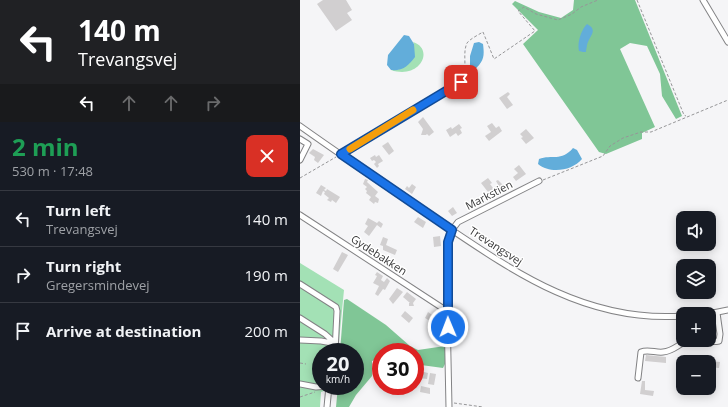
<!DOCTYPE html>
<meta charset="utf-8">
<style>
:root{--surface:#171b24;--page:#20242c;--text:#f1f3f6;--muted:#9ea1a6;--line:#363941}
body{margin:0;font-family:"Open Sans",sans-serif;background:var(--page);color:var(--text);height:100vh;display:flex;flex-direction:column;font-size:15px;white-space:nowrap}
*{box-sizing:border-box;margin:0}
p{font-size:13px;color:var(--muted)}
.icon{flex:none;width:22px;height:22px;fill:none;stroke:currentColor;stroke-width:2;stroke-linecap:round;stroke-linejoin:round}
.map{position:relative;flex:1;overflow:hidden}
.details{display:flex;flex-direction:column;background:var(--surface);width:300px}
.details>*{flex:none}
.top-card{background:#202124;color:#fff;overflow:hidden}
.buttons{position:absolute;left:376px;top:211px;display:grid;gap:8px}
.buttons a{display:grid;place-items:center;width:40px;height:40px;border-radius:8px;background:var(--surface);box-shadow:0 2px 10px #0003;font-size:20px}
.speed{position:absolute;left:12px;top:343px;display:flex;gap:8px;font-size:20px;font-weight:700;text-align:center}
.speed>*{display:grid;place-content:center;width:52px;height:52px;border-radius:50%;background:var(--surface);box-shadow:0 2px 10px #0003;line-height:1}
.speed small{font-size:10px;font-weight:400}
.speed .limit{border:6px solid #d22;background:#fff;color:#111}
.pin{position:absolute;display:grid;place-items:center;width:34px;height:34px;color:#fff;margin:-17px;border-radius:8px;box-shadow:0 2px 6px #0006}
.me{position:absolute;width:44px;margin:-22px;rotate:359deg;stroke-linejoin:round;filter:drop-shadow(0 0 3px #0008)}
.turn{display:flex;align-items:center;gap:14px;height:84px;padding:0 12px;font-size:18px}
.turn .icon{width:52px;height:52px;stroke-width:2.5}
.turn b{display:block;font-size:28px;line-height:34px}
.lanes{display:flex;align-items:center;height:38px;padding:0 12px;background:#0003;justify-content:center;gap:20px;direction:ltr}
.lanes .off{opacity:.35}
.round{display:grid;place-items:center;flex:none;width:42px;height:42px;border-radius:8px;background:var(--page)}
.summary{display:flex;align-items:center;justify-content:space-between;height:68px;padding:0 12px}
h1{font-size:24px;font-weight:700;line-height:30px;color:#1e9e55}
ul{padding:0;list-style:none}
li{display:flex;align-items:center;gap:12px;height:56px;padding:0 12px;border-top:1px solid var(--line)}
li div{flex:1}
li b{display:block;font-size:15px}
li em{font-style:normal}
main{display:flex;flex:1;min-height:0}
.map>svg:first-child{display:block}
.green{fill:#a3e1b5}
.forest{fill:#80c696}
.water{fill:#62adda}
.building{fill:#d1cfd0}
.lines{fill:none;stroke-linecap:round;stroke-linejoin:round}
.minor-casing{stroke:#838385;stroke-width:7}
.path{stroke:#969698;stroke-width:1;stroke-dasharray:3 2;stroke-linecap:butt}
.minor{stroke:#fff;stroke-width:5}
.route-casing{stroke:#114b97;stroke-width:10}
.route{stroke:#1a73e8;stroke-width:7}
.slow{stroke:#f59e0b;stroke-width:7}
.labels{text-anchor:middle;stroke-width:3;stroke-linejoin:round;paint-order:stroke}
.street-label{font-size:11px;fill:#363637;stroke:#fff}
</style>
<main>
<section class="details">
<div class="top-card">
<div class="turn"><svg class="icon" aria-label="left" viewBox="0 0 24 24"><path d="M17 20v-9H6M10 6l-5 5 5 5"/></svg><div><b>140 m</b>Trevangsvej</div></div>
<div class="lanes"><svg class="icon" aria-label="left" viewBox="0 0 24 24"><path d="M17 20v-9H6M10 6l-5 5 5 5"/></svg><svg class="icon off" aria-label="ahead" viewBox="0 0 24 24"><path d="M12 20V5M6 11l6-6 6 6"/></svg><svg class="icon off" aria-label="ahead" viewBox="0 0 24 24"><path d="M12 20V5M6 11l6-6 6 6"/></svg><svg class="icon off" aria-label="right" viewBox="0 0 24 24"><path d="M7 20v-9h11M14 6l5 5-5 5"/></svg></div>
</div>
<div class="summary"><div><h1>2 min</h1><p>530 m · 17:48</p></div><a class="round" style="background:#d93025;color:#fff"><svg class="icon" aria-label="close" viewBox="0 0 24 24"><path d="M6 6l12 12M18 6L6 18"/></svg></a></div>
<ul>
<li><svg class="icon" aria-label="left" viewBox="0 0 24 24"><path d="M17 20v-9H6M10 6l-5 5 5 5"/></svg><div><b>Turn left</b><p>Trevangsvej</p></div><em>140 m</em></li>
<li><svg class="icon" aria-label="right" viewBox="0 0 24 24"><path d="M7 20v-9h11M14 6l5 5-5 5"/></svg><div><b>Turn right</b><p>Gregersmindevej</p></div><em>190 m</em></li>
<li><svg class="icon" aria-label="arrive" viewBox="0 0 24 24"><path d="M6 21V4h12l-3 4 3 4H6"/></svg><div><b>Arrive at destination</b></div><em>200 m</em></li>
</ul>
</section>
<div class="map">
<svg width="428" height="407" viewBox="0 0 428 407">
<rect width="100%" height="100%" fill="#f5f5f7"/>
<path class="green" d="M113,42C135,49 120,80 91,70H98L114,44Z
M0,263L44,290L38,352H21V386H32L30,389L21,392L20,407H0Z"/>
<path class="forest" d="M274,0H335L382,116L376,119L362,96L360,74L347,46L330,43L320,49L355,127L342,133V139L306,154L299,152L223,44L238,30L212,4L215,1L239,12L261,18L273,10Z
M47,299L86,325L110,346L118,350L145,346V364L143,368L121,365L115,366V352H81V361L78,359L72,361V376L56,395L49,407H36L38,386H55V352H40L44,300Z"/>
<path class="water" d="M287,24C299,30 289,36 287,45C287,47 286,49 286,52H283L279,51C277,43 281,30 287,24Z
M104,35L109,36L114,44L115,57C108,66 103,71 91,70L87,65L88,55Z
M179,42L183,44C185,59 183,62 171,73L170,70V56L174,43Z
M273,148L277,150L282,159C272,171 250,174 238,164L239,159C252,154 261,162 273,148Z"/>
<path class="building" d="M23,0H46L52,10L47,13L52,20L36,31L17,4Z
M208,92L210,94L207,97L213,105L207,109L199,98Z
M123,117L134,132L129,136L127,134L126,135H121L123,129L118,122Z
M192,123L196,128L199,126L202,131L189,141L185,136L191,132L187,126Z
M159,124L162,128L160,129L162,133L158,136L156,133L150,137L146,130L151,127L152,129Z
M226,129L234,138L226,144L221,138L223,137L220,134Z
M88,142L94,151L89,155L82,146Z
M13,149L24,155L18,163L14,160L15,157L9,153Z
M75,155L76,157L79,155L83,161L78,164L79,166L77,168L74,164L76,162L74,160L72,161L70,158Z
M219,165L226,174L216,181L213,177L218,173L214,169Z
M188,178L192,183L190,184L193,188L196,186L201,192L199,194L197,191L187,199L184,195L188,192L181,183Z
M65,179L68,180L67,182L78,192L75,196L79,199L78,203L75,202L74,204L69,200L71,197L66,193L67,191L65,189L67,187L63,184Z
M198,180L205,187L201,190L196,181Z
M112,184L116,187L112,194L105,189L107,186L109,188Z
M21,185L26,188L24,190L26,191L27,189L40,197L36,203L32,200L31,202L27,200L29,198L24,194L25,192L23,191L21,196L16,193Z
M153,207L157,213L152,216L148,211Z
M118,217L126,222L123,228L114,222Z
M68,218L77,223L79,221L83,224L81,228L77,225L69,236L64,232L68,226L65,224Z
M140,236L141,246L134,247L133,237Z
M83,237L88,239L86,245L97,250L95,255L83,250V246L80,245Z
M42,252L48,255L38,272L33,269Z
M77,272L83,276L81,280L84,282L87,278L90,281L85,290L83,289L78,296L75,294L79,286L73,283L76,278L77,276L75,275Z
M97,288L103,292L93,304L89,299Z
M107,292L116,299L113,303L114,306H109V303H110L103,297Z
M105,311L113,318L109,323L101,316Z
M128,312L139,320L134,328L130,325L132,322L125,318Z
M346,355L366,357V363L345,361Z
M411,361L420,362L419,368L410,367Z
M120,371L128,373L127,379L119,378Z
M130,373L136,374L134,385L128,384Z
M342,381H345V390L354,391L353,396L340,394Z
M121,386L130,388V394L120,392Z"/>
<g class="lines">
<defs>
<path id="minor" d="M403,0L428,42
M0,126C45,158 91,189 137,220C214,272 286,323 383,316
M0,139L8,144L0,160
M41,155L161,82H168
M0,215L147,311
M0,284L36,307L37,311L35,352
M408,314L428,310
M0,318L25,334L35,343
M0,340L21,341L32,343L33,345
M338,378L341,352C348,349 356,353 363,352C375,351 381,341 391,340C400,339 410,343 419,341L420,334L417,313
M0,384L16,387L29,386
M27,407L29,386
M149,407L147,311L148,242L152,230L158,222L239,181"/>
</defs>
<use href="#minor" class="minor-casing"/>
<path class="path" d="M337,0L384,115L386,116
M162,78C168,67 162,54 167,43C170,39 178,35 183,32L194,59L235,31L218,11L224,7L236,14L258,20L272,14L281,7L298,0
M0,178L36,157
M243,180L303,156L310,146L323,138L341,132H351L428,100
M0,363L6,364
M0,397L15,392
M154,403L183,407"/>
<use href="#minor" class="minor"/>
</g>
<g class="lines">
<defs>
<path id="route" d="M148,327V242L152,230L41,154L161,82"/>
</defs>
<use href="#route" class="route-casing"/>
<use href="#route" class="route"/>
<path class="slow" d="M50,149L113,110"/>
</g>
<g class="labels">
<g class="street-label">
<text transform="translate(189 195) rotate(-27)" y="4">Markstien</text>
<text transform="translate(196 246) rotate(33)" y="4">Trevangsvej</text>
<text transform="translate(79 255) rotate(33)" y="4">Gydebakken</text>
</g>
</g>
</svg>
<div class="buttons">
<a><svg class="icon" aria-label="sound" viewBox="0 0 24 24"><path d="M4 9h4l5-4v14l-5-4H4zM17 9q2 3 0 6"/></svg></a>
<a><svg class="icon" aria-label="layers" viewBox="0 0 24 24"><path d="M12 4l9 5-9 5-9-5zM3 14l9 5 9-5"/></svg></a>
<a>+</a>
<a>−</a>
</div>
<div class="speed"><div>20<small>km/h</small></div><div class="limit">30</div></div>
<div class="pin" style="left:161px;top:82px;background:#d93025"><svg class="icon" aria-label="arrive" viewBox="0 0 24 24"><path d="M6 21V4h12l-3 4 3 4H6"/></svg></div>
<svg class="me" style="left:148px;top:327px" viewBox="-20 -20 40 40"><circle r="17" fill="#1a73e8" stroke="#fff" stroke-width="3"/><path d="M0-11L8 9 0 5-8 9z" fill="#fff"/></svg>
</div>
</main>
